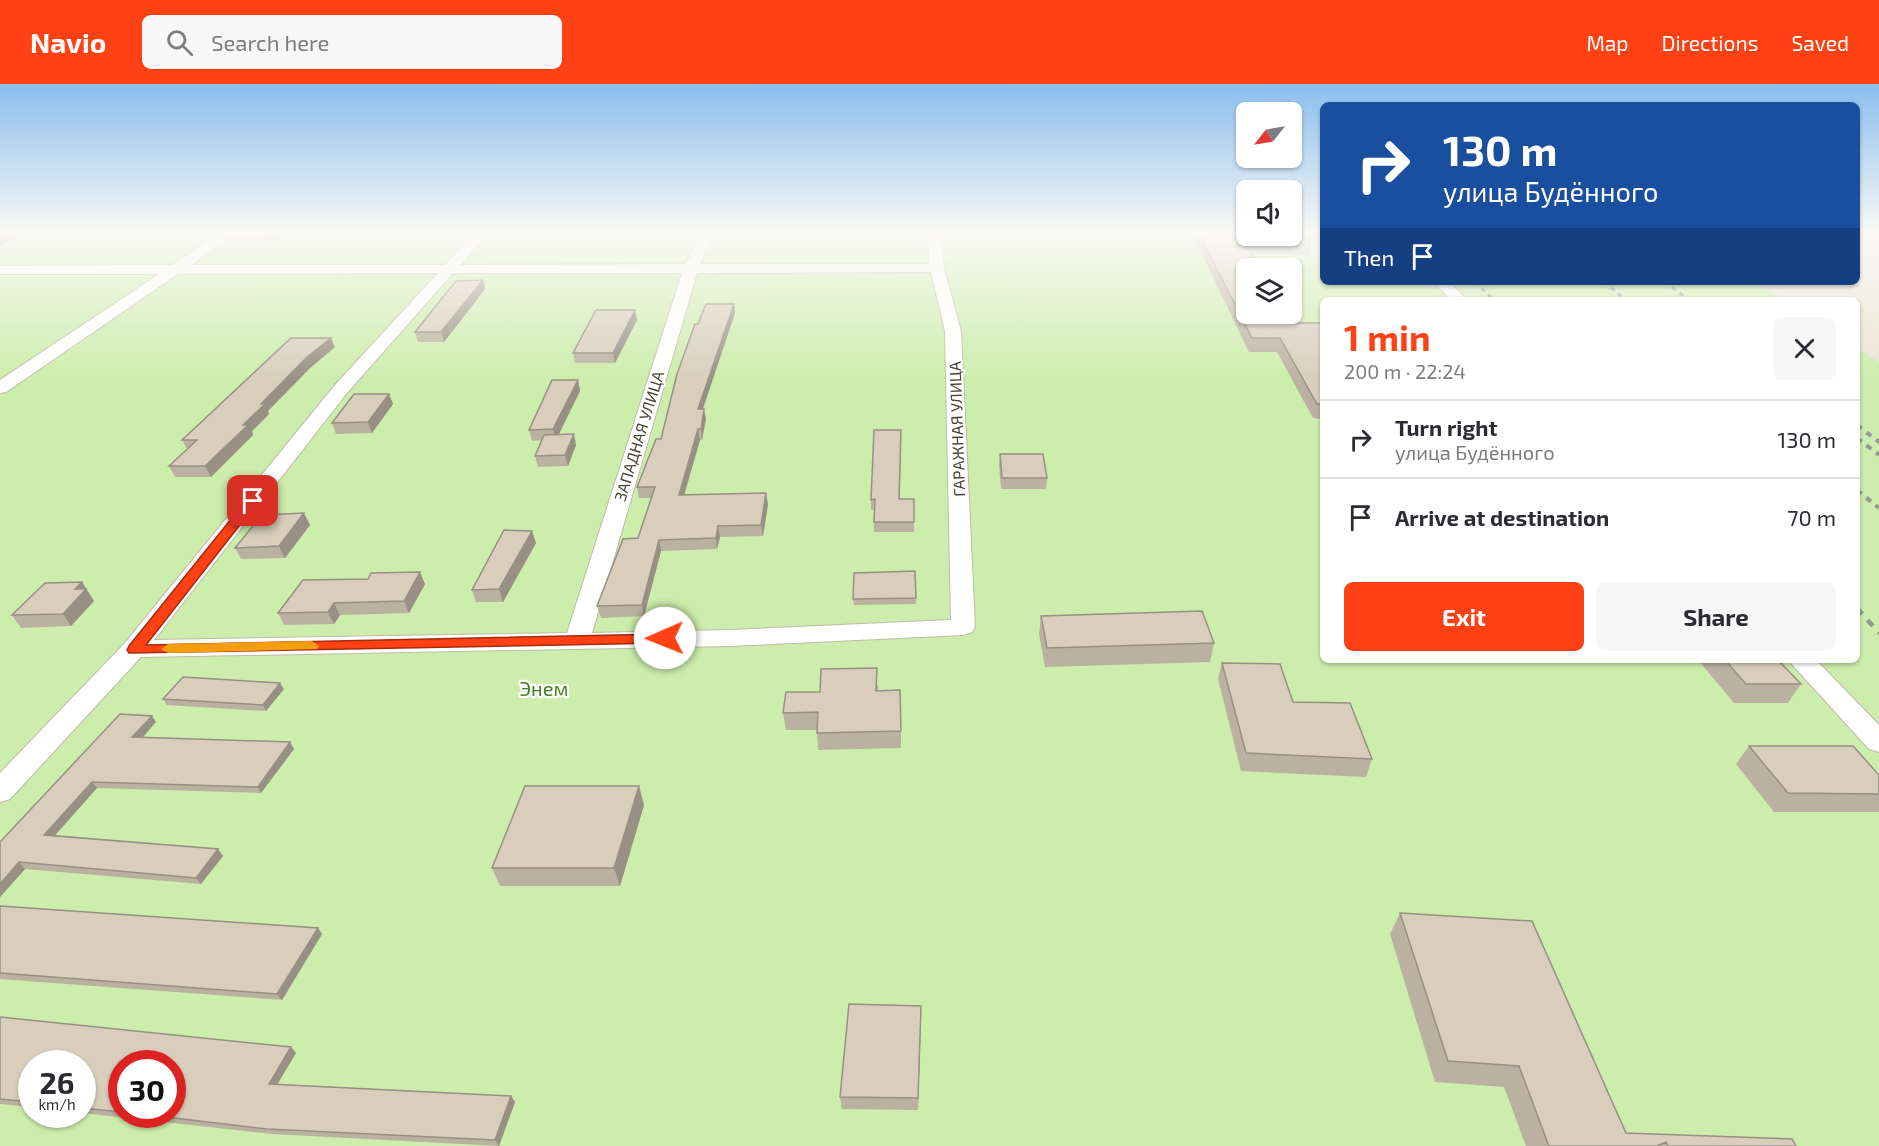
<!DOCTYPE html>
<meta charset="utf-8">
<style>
:root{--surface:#fff;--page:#f7f7f7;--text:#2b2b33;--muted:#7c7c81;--line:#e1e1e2;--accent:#ff4113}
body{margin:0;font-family:"Exo 2",sans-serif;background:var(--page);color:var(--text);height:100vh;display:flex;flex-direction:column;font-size:22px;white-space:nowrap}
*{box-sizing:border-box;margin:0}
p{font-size:20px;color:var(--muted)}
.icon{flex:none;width:33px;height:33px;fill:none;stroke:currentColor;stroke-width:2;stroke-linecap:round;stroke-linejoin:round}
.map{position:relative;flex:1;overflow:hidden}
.panel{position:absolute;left:1320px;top:213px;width:540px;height:366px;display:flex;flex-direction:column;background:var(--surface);border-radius:9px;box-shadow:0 2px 4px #0004}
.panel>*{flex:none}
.top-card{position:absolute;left:1320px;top:18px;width:540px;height:183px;border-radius:9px;box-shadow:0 2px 4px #0004;background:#1a4fa0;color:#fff;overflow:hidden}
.needle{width:39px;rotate:239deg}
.buttons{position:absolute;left:1236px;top:18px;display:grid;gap:12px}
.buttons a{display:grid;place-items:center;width:66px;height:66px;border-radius:9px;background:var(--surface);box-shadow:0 2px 4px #0004;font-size:30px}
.speed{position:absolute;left:18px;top:966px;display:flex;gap:12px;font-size:30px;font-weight:700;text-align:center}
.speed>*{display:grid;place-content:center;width:78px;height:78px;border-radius:50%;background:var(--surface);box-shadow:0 2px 4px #0004;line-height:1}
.speed small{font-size:15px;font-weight:400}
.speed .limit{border:9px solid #d22;background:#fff;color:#111}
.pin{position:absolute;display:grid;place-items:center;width:51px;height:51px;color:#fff;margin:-26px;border-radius:12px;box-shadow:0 3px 9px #0006}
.me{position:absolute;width:66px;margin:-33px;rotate:269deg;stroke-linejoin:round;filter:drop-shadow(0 0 4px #0008)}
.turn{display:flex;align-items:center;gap:21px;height:126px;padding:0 24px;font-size:27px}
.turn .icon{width:78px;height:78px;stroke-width:2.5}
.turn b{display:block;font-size:42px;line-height:51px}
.then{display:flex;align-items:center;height:57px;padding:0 24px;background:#0003;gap:12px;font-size:22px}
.round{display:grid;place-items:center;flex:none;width:63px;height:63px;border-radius:9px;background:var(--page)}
.headline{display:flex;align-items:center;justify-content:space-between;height:102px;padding:0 24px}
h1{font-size:36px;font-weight:700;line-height:45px;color:var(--accent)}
.cta{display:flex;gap:12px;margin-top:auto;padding:12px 24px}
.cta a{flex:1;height:69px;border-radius:9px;background:var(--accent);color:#fff;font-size:24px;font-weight:700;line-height:69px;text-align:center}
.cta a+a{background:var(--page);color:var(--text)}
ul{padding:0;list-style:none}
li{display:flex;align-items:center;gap:18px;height:78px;padding:0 24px;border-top:2px solid var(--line)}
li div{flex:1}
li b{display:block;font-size:22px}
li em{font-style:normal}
header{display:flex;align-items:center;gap:36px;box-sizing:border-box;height:84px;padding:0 30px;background:var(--accent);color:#fff}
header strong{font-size:28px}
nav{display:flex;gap:33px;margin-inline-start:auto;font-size:21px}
.search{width:420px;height:54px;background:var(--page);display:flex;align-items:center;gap:15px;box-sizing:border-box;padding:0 21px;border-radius:9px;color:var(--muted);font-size:22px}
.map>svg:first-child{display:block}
.residential{fill:#e9e4d4}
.green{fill:#ccedab;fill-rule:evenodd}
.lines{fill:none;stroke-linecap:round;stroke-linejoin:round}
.street-casing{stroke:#c1baa8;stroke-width:2}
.street{fill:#fff;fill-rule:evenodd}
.rail-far2{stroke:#979797;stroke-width:3;stroke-dasharray:4.5 4.5;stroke-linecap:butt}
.rail-far1{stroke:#979797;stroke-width:4;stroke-dasharray:6 6;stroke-linecap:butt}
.rail{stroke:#979797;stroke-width:4.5;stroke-dasharray:8 8;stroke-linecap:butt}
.wall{fill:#bab1a1;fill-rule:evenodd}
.shaded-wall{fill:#979083}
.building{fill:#d8cebb;stroke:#979083;stroke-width:1.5}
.route{fill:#ff4113;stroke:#a62a0c;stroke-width:1.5}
.slow{fill:#f59e0b}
.labels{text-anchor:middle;stroke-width:4.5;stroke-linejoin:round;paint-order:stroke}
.far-street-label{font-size:16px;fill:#494235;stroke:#fff}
.park-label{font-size:20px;fill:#418122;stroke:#fff}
</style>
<header>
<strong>Navio</strong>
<div class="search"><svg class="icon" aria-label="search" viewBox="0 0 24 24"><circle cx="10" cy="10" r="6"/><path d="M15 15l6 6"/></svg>Search here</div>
<nav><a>Map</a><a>Directions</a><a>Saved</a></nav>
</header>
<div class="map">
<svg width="1879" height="1062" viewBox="0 0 1879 1062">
<rect width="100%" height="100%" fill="#f5f1e6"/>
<path class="residential" d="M1857,150H1879V299L1857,286V216H1742L1713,198H1857Z"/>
<path class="green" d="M0,150H1323V198H1756L1784,216H1323V576H1857V264L1879,278V1062H0ZM1246,184H1292V230H1246ZM32,980H82V1030H32ZM122,980H172V1030H122Z"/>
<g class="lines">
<defs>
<path id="street" d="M220,150H235L191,181H445L474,150H488L461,181L686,180L699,150H712L700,180H930L927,150H940L944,184L961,247L975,543L972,548L963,551L731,562L141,573L10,715L0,718V689L125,559L335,301L438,189L178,190L6,308L0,309V296L159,190H0V182L172,181ZM931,188L945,247L951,536L731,546L592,549L697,189ZM453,189H682L567,549L154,556L347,309Z
M1434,198H1449L1467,216H1451Z
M1788,576H1816L1879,641V668L1869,665Z"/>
</defs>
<use href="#street" class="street-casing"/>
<use href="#street" class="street"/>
<path class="rail-far2" d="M1475,198L1494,216
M1604,198L1626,216
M1665,198L1689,216"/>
<path class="rail-far1" d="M1857,341L1879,358
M1857,354L1879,371
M1857,406L1879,424"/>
<path class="rail" d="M1857,524L1879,549"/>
</g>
<path class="wall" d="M224,150H281L271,158L227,159Z
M1192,150H1246L1311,159L1308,171L1251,170L1293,239H1323V335L1313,334L1277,268H1249Z
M483,196L485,205L444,258H418L415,248Z
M735,229L703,325L706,335L702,356H700L684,411L768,420L763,452L720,453L717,465L661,467L644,532L601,534L597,522L638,454L651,414H639L637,403L661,355L698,240Z
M637,236L615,279H575L573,269Z
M335,263L310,284L268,327L269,330L252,347L253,351L211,393H175L169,382L187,365L182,356Z
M578,296L580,307L559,350L576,361L568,382L538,383L535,372L542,356L532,357L529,346Z
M389,310L393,320L372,349L336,350L332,339Z
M901,356L900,415H914V448H874V426H871V416Z
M1000,370L1047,394L1046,405H1001L999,381Z
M304,429L310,441L285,474L241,475L235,464Z
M532,447L536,459L503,518H476L472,506Z
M915,487L916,520L854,521L853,515Z
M82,498L94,517L71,542L21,544L12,531Z
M425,500L409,529L340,531L334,540L284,541L278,529Z
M1041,532L1214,559L1210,578L1045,583L1039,550Z
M1698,576H1778L1801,600L1788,619H1734Z
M1222,579L1293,618L1372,675L1366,693L1241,687L1218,595Z
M878,601V607L901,623V664L818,666L817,646H786L783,629L820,608Z
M284,605L266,627L167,621L163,615Z
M156,638L142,654L290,658L294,665L261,709L97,704L55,751L218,765L223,772L201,800L25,785L0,813V758Z
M1749,662L1879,691V728H1774L1736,680Z
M644,721L620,802H500L492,784Z
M0,822L318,844L322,850L282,916L0,895Z
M1400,829L1626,1049L1796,1062H1526L1504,1003L1435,998L1390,850Z
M921,922L918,1026L842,1025L840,1013Z
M0,933L291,963L296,969L277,1000L511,1012L515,1018L499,1062L272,1050L82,1029V980H32V1023L0,1020ZM122,980L172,1030H122Z"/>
<path class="shaded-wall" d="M2,150H23L0,162V151Z
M267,150H281L271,158Z
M483,196L485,205L444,258L441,248Z
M734,220L735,229L699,336L698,325Z
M635,226L637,236L615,279L613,269Z
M331,254L335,263L310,284L268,327L269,330L252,347L253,351L211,393L205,382L261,320L306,274Z
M578,296L580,307L556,356L553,345Z
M389,310L393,320L372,349L368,338Z
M704,325L706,335L702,356L701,345Z
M698,345L700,356L681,422L679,411Z
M574,350L576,361L568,382L565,371Z
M766,409L768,420L763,452L761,441Z
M304,429L310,441L285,474L279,462Z
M718,442L720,453L717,465L716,454Z
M532,447L536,459L503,518L499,505Z
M659,456L661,467L644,532L642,521Z
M420,488L425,500L409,529L404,517Z
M82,498L94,517L71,542L63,530L75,505Z
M334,519L340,531L334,540L328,528Z
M280,599L284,605L266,627L263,621Z
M152,632L156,638L137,660L132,653Z
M290,658L294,665L261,709L258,703Z
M92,698L97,704L50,757L44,751Z
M639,702L644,721L620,802L614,784Z
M218,765L223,772L201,800L196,794Z
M19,778L25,785L0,813V800Z
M318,844L322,850L282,916L277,910Z
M921,922V934L918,1026V1014Z
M291,963L296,969L274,1006L269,1000Z
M511,1012L515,1018L499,1062L495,1056Z"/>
<path class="building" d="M1199,150H1246V152H1292V150H1305L1311,159L1244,158L1260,184H1246V230H1287L1293,239H1323V320H1317L1280,254H1252Z
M483,196L441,248H415L456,197Z
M706,220H734L698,325H704L701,345H698L679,411L766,409L761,441L718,442L716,454L659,456L642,521L597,522L623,455L638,454L655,403H637L656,355H661L677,290L695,240H698Z
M596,226H635L613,269H573Z
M291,254H331L306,274L261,320H265L243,341H248L205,382H169L197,356H182Z
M552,296H578L553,345L529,346Z
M354,310H389L368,338L332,339Z
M874,346H901L899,415H914V438H874L875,415L871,416Z
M574,350L565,371L535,372L544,351Z
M1000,370H1043L1047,394H1002Z
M304,429L279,462L235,464L262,431Z
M504,446L532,447L499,505L472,506Z
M915,487L916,514L853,515L854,489Z
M420,488L404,517L334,519L328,528L278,529L303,496L368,495L371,489Z
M82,498L75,505H86L63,530L12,531L45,499Z
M1202,527L1214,559L1047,564L1041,532Z
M1725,576H1778L1801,600H1746Z
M1222,579L1280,580L1293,618L1350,619L1372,675L1246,669Z
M877,584L876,607L900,606L901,647L817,649L818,628L783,629L786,608H820L821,585Z
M183,593L280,599L263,621L163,615Z
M120,630L152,632L132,653L290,658L258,703L92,698L44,751L218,765L196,794L19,778L0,800V758Z
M1749,662H1853L1879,691V710L1788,709Z
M525,702H639L614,784H492Z
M0,822L318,844L277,910L0,889Z
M1400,829L1532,837L1626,1049L1792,1055L1796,1062H1668L1666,1058L1657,1062H1549L1519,982L1448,977Z
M849,920L921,922L918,1014L840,1013Z
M0,933L291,963L269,1000L511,1012L495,1056L267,1045L141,1030H172V980H122V1028L82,1024V980H32V1018L0,1015Z"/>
<linearGradient id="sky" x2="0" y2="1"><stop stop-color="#8abeee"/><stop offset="0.5" stop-color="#faf9f4"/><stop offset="1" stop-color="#faf9f4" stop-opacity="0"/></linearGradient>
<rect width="1879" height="298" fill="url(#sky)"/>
<path class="route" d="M253,413L259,417L257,419L146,561L665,550L672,554L665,559L129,569L127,566L129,562L248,414Z"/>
<path class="slow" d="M312,557L319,562L317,565L168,569L161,565L168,560Z"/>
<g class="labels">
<g class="far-street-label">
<text transform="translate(957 345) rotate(-92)" y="6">ГАРАЖНАЯ УЛИЦА</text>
<text transform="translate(639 352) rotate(-73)" y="6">ЗАПАДНАЯ УЛИЦА</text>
</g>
<g class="park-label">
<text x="544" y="612">Энем</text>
</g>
</g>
</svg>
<div class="buttons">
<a><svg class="needle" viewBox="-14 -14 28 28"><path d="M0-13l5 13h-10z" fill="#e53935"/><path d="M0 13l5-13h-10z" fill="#7c7c81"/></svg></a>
<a><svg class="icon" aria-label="sound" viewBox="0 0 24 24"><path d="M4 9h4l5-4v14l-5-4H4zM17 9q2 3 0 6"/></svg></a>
<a><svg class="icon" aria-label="layers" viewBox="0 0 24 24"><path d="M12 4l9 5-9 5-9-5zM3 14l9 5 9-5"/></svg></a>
</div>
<div class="speed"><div>26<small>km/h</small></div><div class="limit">30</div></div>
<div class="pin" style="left:253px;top:417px;background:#d93025"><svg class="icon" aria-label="arrive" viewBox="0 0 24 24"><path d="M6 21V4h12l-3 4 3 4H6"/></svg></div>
<svg class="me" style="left:665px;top:554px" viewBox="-20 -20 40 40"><circle r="19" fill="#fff"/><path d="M0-13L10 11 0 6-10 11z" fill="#ff4113"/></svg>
<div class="top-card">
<div class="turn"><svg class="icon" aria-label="right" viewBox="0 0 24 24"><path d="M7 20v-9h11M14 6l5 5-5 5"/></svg><div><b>130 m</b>улица Будённого</div></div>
<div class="then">Then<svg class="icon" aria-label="arrive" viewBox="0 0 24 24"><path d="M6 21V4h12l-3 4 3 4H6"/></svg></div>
</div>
<section class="panel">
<div class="headline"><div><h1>1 min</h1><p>200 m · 22:24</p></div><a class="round"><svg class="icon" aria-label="close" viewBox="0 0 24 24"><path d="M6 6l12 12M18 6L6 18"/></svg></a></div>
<ul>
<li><svg class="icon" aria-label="right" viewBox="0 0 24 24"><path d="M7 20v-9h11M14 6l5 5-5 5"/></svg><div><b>Turn right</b><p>улица Будённого</p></div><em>130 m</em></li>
<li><svg class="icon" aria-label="arrive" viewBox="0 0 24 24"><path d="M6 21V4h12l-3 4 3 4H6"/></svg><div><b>Arrive at destination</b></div><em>70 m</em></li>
</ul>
<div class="cta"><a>Exit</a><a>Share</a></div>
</section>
</div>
